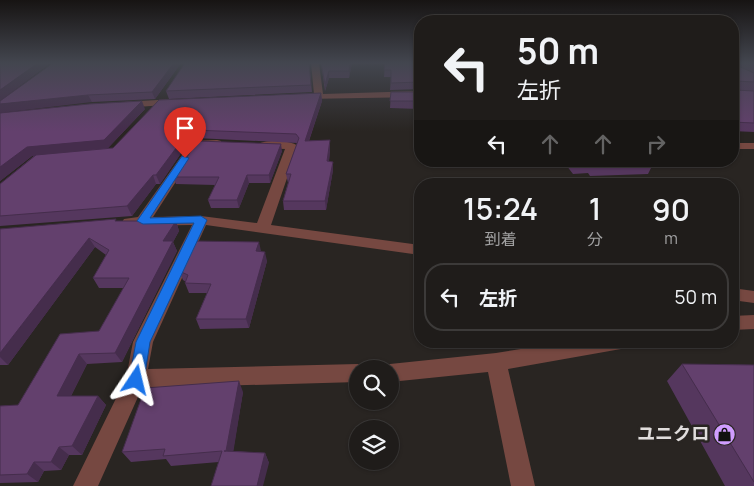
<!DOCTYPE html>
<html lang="ja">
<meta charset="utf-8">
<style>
:root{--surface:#1f1c1a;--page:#272523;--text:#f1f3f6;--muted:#a1a1a2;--line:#3c3a39}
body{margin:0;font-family:Manrope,"Noto Sans JP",sans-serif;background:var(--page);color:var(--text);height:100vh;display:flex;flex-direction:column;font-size:19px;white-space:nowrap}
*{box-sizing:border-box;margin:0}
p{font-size:16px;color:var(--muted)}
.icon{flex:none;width:28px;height:28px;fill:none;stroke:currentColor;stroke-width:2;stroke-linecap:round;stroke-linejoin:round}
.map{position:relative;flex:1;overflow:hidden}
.sheet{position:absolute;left:414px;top:178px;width:325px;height:170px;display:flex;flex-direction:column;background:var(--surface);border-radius:20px;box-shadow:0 1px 4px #0004,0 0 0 1px var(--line)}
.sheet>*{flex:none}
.top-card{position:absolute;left:414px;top:15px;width:325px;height:152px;border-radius:20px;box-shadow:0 1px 4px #0004,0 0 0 1px var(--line);background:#1f1c1a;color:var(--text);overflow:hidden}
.fabs{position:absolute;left:349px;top:360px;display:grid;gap:10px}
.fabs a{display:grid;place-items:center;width:50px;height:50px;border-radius:50%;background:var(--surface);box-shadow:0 1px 4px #0004,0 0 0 1px var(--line);font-size:25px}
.pin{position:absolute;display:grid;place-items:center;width:42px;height:42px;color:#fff;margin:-51px -21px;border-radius:50% 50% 50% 0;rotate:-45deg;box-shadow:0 0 5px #0007}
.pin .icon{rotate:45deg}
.me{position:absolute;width:55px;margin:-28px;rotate:10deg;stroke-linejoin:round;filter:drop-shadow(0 0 4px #0008)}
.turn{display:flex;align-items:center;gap:18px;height:105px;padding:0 20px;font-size:22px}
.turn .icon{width:65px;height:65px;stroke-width:2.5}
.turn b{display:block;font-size:35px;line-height:42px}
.lanes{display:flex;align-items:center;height:48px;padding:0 20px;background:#0003;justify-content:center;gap:25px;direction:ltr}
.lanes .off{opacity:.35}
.eta{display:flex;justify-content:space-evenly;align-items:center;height:85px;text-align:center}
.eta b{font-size:30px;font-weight:600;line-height:35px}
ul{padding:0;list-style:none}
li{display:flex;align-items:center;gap:15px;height:68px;margin:0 10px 8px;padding:0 10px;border:2px solid var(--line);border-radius:20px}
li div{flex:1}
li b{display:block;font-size:19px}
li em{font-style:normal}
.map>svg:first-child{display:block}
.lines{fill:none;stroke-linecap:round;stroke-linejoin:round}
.minor{fill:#764841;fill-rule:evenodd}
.wall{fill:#55375e}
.shaded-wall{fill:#452d4c}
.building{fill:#63406d;stroke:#452d4c}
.route{fill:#1a73e8;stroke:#114b97}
.labels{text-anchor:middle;stroke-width:5;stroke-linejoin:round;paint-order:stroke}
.near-poi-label{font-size:18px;font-weight:bold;fill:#e0dddc;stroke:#292522;text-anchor:end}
</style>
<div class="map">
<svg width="754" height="486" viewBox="0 0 754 486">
<rect width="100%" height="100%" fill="#292522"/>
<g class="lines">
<path class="minor" d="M311,63H319L323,94L420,91V97L303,99V95L314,94Z
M175,99L178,100V104L123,108L118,105L123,102Z
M217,140L221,141V145L199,146L153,217L201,216L257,223L285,149L262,148L257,145C263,139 291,140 298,146L271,225L420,245V255L206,225L153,342L148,369L358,364L366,369H358V382L142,388L98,486H73L126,378L133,342L192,225L129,226L122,222L124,219L138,217L192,141Z
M732,143H754V149H732Z
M732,288L754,291V303L732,300Z
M754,315V329L732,330V316Z
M571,341H630L628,347L621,349L508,369L535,486H511L488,372L390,382V369H382L390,364L496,353Z"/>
</g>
<path class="wall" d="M181,63L155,99L92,102L1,100Z
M309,63L312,92L169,99L166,91Z
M321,63H352L349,78H329L325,91Z
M385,63H420V89L390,90L391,77H384Z
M732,63H754V132L732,131Z
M391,92H420V109L390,108Z
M321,93L322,101L309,141L330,140V149L329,162H333V170L326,210H284L283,201L288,183L286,174L297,143L196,138L190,140L160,184H156L132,216L0,226V184L35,155L32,156L0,181V113L145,109L108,148H113Z
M282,151L270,183H249L239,208H211L208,200L215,185L176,184L173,177Z
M563,161H648L652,166L648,174L590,176L588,173L573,174Z
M117,221H176L179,231L173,242L177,251L122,362L87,364L71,396H98L106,405L82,455H69L61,470L44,471L38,482L0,483V406L18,405L99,331L124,288H99L93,278L106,255L95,247L8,365H0V229Z
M261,251L267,261L249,328L200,329L196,319L207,293H189L185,283L186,282L183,280L179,271Z
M682,364L754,365V486H725L667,381Z
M243,392L233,451L265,453L269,463L219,462L171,466L166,459L131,462L122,452Z"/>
<path class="shaded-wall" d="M38,63H51L0,101V90Z
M174,63H181L155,99L152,92Z
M350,63H352L349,78V71Z
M329,71V78L325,91V84Z
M321,93L322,101L306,149L305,141Z
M88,95L92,102L0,113V104Z
M142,101L145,109L108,148L32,156L0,181V167L27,147Z
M193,130L196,138L190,140L160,184L156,175L188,132Z
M330,140V149L328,170L327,161Z
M281,144L282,151L270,183L269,175Z
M333,162V170L326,210L325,201Z
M153,175L156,184L132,216L127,206Z
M247,175L249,183L239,208L237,200Z
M176,221L179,231L173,242L177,251L122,362L115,353L163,241Z
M89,238L95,247L8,365L0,357V353Z
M259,242L261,251L258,261L256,251Z
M265,252L267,261L249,328L246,319Z
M79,354L87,364L66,406L57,396Z
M239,381L243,392L232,460L226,451Z
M98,396L106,405L82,455L72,446Z
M59,447L69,455L61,470L51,462Z
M265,453L269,463L263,486H257Z
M34,462L44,471L38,482L27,474Z"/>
<path class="building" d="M0,63H38L0,90Z
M53,63H174L152,92L88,95L0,104V101Z
M185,63H309L311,85L166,91Z
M321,63H350L349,71H329L325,84Z
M385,63H420V82L391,83V70H384Z
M732,63H734V64L754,73V82L736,81L735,90L754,91V123L732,122Z
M391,92H420V101H390Z
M321,93L305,141L330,140L327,161L333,162L325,201H283L291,174H286L299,138L296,134L193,130L188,132L156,175H153L127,206L0,216V184L36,155L113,148L159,100Z
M142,101L104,140L27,147L0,167V113L89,104Z
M198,141L281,144L269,175H247L237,200H208L219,177H173Z
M572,161H648L652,166L593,167L591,165H576Z
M116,219L115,221H176L163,241H173L115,353L79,354L57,396H98L72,446L59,447L51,462H34L27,474L0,475V406L18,405L60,334L99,331L129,278H93L109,250L89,238L0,353V229Z
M193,241L259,242L256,251L265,252L246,319H196L211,284L185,283L188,275L179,271Z
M682,364L754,365V482Z
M239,381L226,451H224L265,453L257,486H211L222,451L163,456L165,449L122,452L145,388Z"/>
<linearGradient id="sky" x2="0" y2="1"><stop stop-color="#171413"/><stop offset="0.48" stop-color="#43464f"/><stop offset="1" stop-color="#43464f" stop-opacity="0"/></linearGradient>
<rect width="754" height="131" fill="url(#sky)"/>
<path class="route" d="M182,156L189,158L150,218L201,216L207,220L150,342L144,380L142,384L136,387L131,384L129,380L136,342L194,223L143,224L137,221Z"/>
<defs>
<symbol id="shop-disc" viewBox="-11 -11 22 22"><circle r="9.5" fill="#d09dff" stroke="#292522"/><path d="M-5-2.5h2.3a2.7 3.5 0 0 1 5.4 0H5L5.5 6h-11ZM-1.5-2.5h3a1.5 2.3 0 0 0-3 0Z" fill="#111"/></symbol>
</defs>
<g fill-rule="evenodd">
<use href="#shop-disc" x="712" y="422" width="25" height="25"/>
</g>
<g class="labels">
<g class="near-poi-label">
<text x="709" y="440">ユニクロ</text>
</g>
</g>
</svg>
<div class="fabs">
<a><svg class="icon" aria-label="search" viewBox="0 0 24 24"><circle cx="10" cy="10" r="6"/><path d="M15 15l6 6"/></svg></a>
<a><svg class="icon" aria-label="layers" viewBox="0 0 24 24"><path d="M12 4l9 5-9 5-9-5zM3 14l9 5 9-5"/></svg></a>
</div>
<div class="pin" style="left:185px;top:158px;background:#d93025"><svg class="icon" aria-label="arrive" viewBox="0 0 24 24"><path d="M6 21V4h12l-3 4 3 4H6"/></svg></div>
<svg class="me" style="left:136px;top:380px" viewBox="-20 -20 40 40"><path d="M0-17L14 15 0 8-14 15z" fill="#1a73e8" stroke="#fff" stroke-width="4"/></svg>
<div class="top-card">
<div class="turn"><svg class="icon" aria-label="left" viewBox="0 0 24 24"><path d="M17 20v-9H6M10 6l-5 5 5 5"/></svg><div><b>50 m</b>左折</div></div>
<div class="lanes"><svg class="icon" aria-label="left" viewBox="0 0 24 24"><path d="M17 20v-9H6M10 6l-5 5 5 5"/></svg><svg class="icon off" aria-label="ahead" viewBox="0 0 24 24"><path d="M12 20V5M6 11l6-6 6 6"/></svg><svg class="icon off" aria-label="ahead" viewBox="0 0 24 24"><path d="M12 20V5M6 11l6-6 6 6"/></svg><svg class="icon off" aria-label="right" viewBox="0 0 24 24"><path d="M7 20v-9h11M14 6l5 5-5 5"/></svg></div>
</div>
<section class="sheet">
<div class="eta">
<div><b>15:24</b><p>到着</p></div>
<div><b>1</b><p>分</p></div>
<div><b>90</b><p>m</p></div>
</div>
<ul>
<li><svg class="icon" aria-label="left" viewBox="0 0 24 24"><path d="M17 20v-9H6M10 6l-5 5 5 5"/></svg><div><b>左折</b></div><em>50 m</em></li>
</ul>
</section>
</div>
